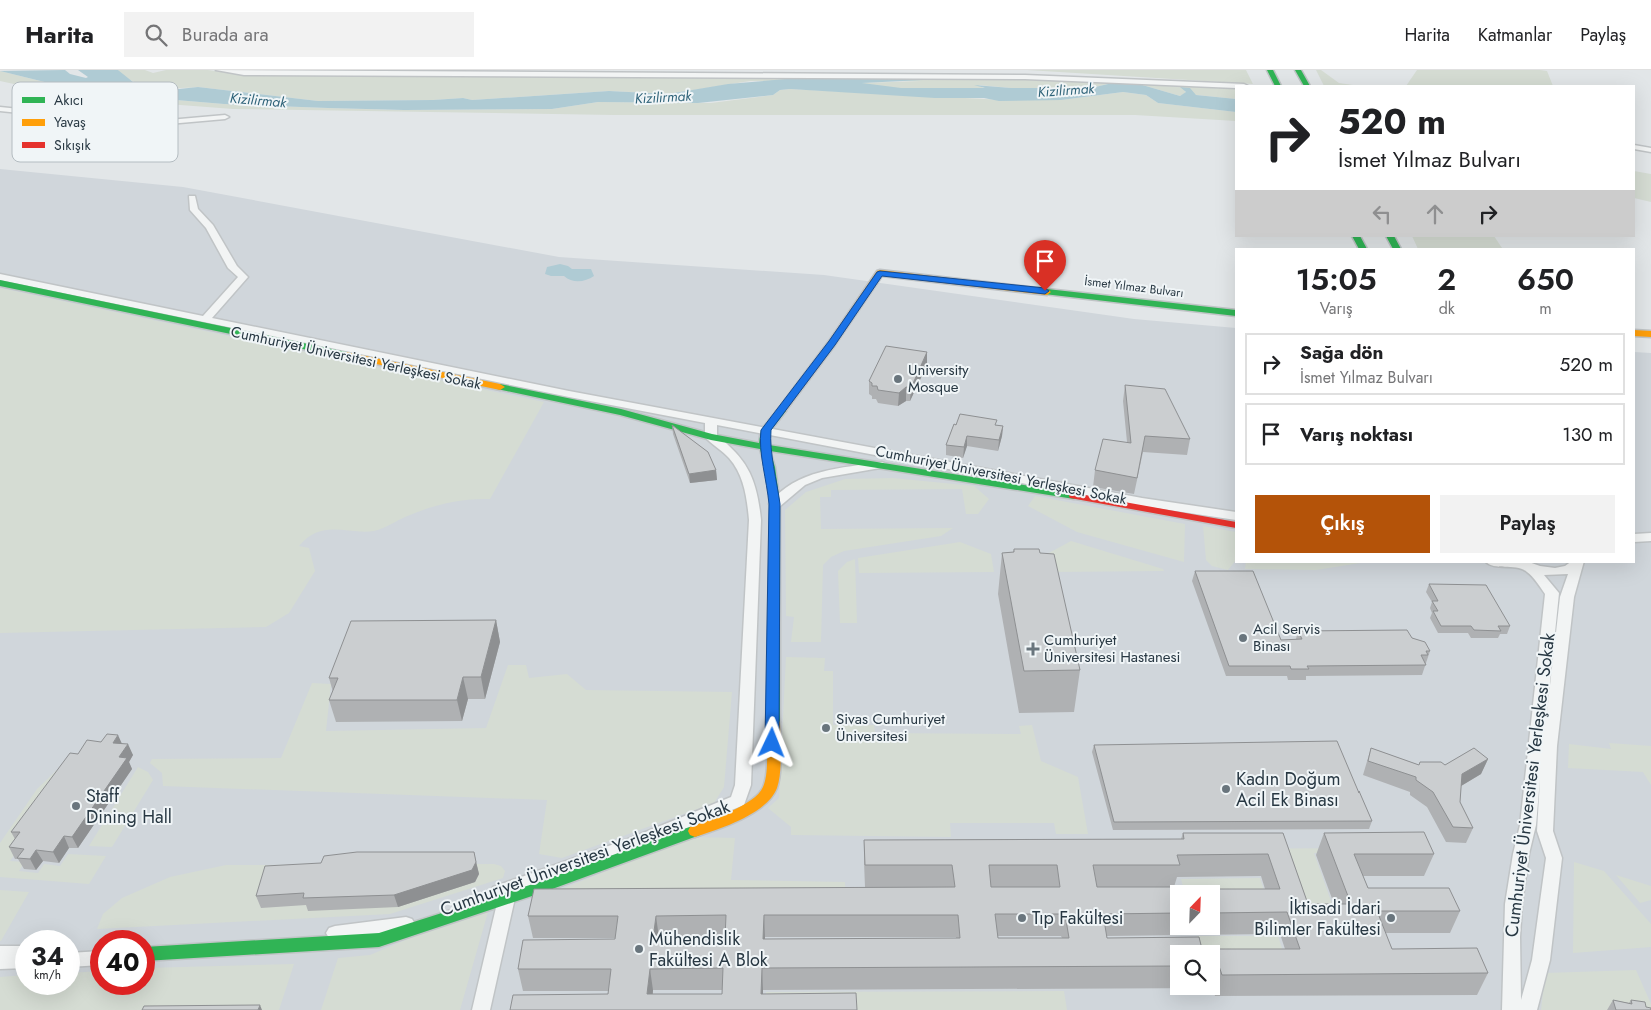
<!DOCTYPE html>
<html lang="tr">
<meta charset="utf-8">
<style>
:root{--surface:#fff;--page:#f2f2f2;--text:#202124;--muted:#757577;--line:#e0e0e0;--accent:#b45309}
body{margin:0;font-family:Jost,sans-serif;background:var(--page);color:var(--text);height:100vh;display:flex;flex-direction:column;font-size:19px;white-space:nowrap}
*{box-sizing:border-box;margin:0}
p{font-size:16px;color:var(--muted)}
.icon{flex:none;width:28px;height:28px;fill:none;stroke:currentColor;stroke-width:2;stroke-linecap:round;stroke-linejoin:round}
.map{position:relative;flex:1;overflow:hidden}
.details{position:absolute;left:1235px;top:178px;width:400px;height:315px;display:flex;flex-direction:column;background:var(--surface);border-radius:0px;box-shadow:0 5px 20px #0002}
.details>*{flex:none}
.hud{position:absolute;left:1235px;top:15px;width:400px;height:152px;border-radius:0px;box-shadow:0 5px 20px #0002;background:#fff;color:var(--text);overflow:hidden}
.needle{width:32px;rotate:23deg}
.fabs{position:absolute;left:1170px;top:815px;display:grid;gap:10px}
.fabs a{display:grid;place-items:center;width:50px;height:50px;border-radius:0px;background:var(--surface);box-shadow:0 5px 20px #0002;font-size:25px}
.speed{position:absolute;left:15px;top:860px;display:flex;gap:10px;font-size:25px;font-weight:700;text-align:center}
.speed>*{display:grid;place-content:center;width:65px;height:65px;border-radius:50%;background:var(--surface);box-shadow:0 5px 20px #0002;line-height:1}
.speed small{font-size:12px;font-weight:400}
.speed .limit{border:8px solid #d22;background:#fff;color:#111}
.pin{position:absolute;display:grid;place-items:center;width:42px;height:42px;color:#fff;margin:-51px -21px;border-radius:50% 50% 50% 0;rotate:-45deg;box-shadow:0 0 5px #0007}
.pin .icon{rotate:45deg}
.me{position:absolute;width:55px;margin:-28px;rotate:2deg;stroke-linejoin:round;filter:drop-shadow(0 0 4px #0008)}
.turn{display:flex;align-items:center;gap:18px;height:105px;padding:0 20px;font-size:22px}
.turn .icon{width:65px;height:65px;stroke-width:2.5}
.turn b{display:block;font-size:35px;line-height:42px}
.lanes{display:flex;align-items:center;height:48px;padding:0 20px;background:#0003;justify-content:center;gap:25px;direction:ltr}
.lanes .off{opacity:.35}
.eta{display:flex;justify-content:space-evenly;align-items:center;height:85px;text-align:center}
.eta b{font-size:30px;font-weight:600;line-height:35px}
.action{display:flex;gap:10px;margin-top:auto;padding:10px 20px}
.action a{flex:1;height:58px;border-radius:0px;background:var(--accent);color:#fff;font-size:20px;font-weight:600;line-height:58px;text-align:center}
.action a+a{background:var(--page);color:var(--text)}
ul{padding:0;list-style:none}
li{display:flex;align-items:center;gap:15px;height:62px;margin:0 10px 8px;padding:0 10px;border:2px solid var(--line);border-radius:0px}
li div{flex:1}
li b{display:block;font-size:19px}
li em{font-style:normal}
header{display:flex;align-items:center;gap:30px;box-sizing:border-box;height:70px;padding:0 25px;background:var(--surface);border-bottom:1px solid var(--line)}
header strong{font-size:24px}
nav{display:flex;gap:28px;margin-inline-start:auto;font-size:18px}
.search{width:350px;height:45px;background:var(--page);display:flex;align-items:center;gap:12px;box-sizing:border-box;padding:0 18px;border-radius:0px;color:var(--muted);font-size:19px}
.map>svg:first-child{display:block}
.built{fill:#d0d6db;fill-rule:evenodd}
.green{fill:#d5dcd3}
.water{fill:#afcbd4}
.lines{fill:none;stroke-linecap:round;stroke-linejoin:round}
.street-casing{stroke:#c0c4c6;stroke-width:3}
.fast-casing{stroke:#c0c4c6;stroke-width:3}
.slow-casing{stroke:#c0c4c6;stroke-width:3}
.jam-casing{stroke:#c0c4c6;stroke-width:3}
.street{fill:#f2f4f4;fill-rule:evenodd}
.fast{fill:#30b455;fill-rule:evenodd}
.slow{fill:#ff9f0a;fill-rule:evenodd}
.jam{fill:#e5322d;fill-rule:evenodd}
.wall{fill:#afb1b3;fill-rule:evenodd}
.shaded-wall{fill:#8e9092}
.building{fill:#cbced0;stroke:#8e9092;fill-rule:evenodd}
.route{fill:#1a73e8;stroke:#114b97}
.poi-dot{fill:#69757d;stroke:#f0f5f7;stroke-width:2}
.labels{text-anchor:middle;stroke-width:4;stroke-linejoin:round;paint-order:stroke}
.far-street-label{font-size:12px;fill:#283843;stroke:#f0f5f7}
.far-water-label{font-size:14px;font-style:italic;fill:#2f6379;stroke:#f0f5f7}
.street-label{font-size:15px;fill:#283843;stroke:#f0f5f7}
.poi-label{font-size:15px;fill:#283843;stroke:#f0f5f7;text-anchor:start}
.near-poi-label{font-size:18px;fill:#283843;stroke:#f0f5f7;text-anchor:start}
.near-street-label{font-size:18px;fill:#283843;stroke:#f0f5f7}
.key{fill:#f0f5f7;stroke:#b4bcc1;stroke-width:1}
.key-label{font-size:14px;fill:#283843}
</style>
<header>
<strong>Harita</strong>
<div class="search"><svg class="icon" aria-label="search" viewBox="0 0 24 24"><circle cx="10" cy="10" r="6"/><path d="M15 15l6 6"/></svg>Burada ara</div>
<nav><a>Harita</a><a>Katmanlar</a><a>Paylaş</a></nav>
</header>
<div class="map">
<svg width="1651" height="940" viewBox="0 0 1651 940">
<rect width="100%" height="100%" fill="#e2e6e8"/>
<path class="built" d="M0,99L183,117L559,187L824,205L1134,249L1236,258V491H1634V282L1651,283V940H0ZM1179,824H1211V856H1179ZM26,871H69V914H26ZM101,871H144V914H101ZM1179,884H1211V916H1179Z"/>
<path class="green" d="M118,0H145L153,3L166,0H208L243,5L1025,8L1236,17V29L1196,25L1184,20L1186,23L1180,26L1139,14H1108L1091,18H1011L978,15L985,19C964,20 876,22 862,13L921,11H750L669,24L609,21L472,30L463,28L433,30L318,31L198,17C174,19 134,21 118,0Z
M1027,0H1246L1253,14Z
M1316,0H1321L1339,13L1360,16H1324Z
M1417,0H1540L1547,1L1553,16H1406Z
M0,1L65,17L128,26L224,34L328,38L399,40L552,39L598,32L711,33L773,25L780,20L790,19L1004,30H1061L1123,22L1146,25L1158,33L1236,42V51L1135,45H613L233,39L115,30L51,22L0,11Z
M1634,101L1651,104V132L1634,128Z
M1412,166H1494L1502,178L1418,179Z
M0,218L544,332L490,429C459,428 433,435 405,447C396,451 384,459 374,461C347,465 322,448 299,476L309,478L315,501L289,543L266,557L0,563Z
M893,408L974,416L989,429L978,444H966L962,419L831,420V427H820L821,459L953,458L941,466L844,481L831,487L823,495L821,572H791L794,547L786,546L785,440L806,422L845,409Z
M1035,426L1185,454L1184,492L1077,462L1028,436Z
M1203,456L1236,462V490L1228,500L1212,496L1206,490Z
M1071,471L1163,499L1164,501L1051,502L1047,484Z
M960,472L991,484L994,502L859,503L858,488Z
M855,489L857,553H840L838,501L847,492Z
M1246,491H1373L1316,500L1245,499Z
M786,587L825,588L824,601H833V655H874L875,663L1011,664H1021L1019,656L1032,655L1041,691L1078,707L1088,764H1056L1054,753H950L951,767L791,765V757L768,738L779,728Z
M508,595H526L529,608L567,604L586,620L732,622L724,717L714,733L562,788L539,784L547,730L163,716L162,703L150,693L152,689L281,688L312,613L331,614L326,661L486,658Z
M1609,673L1651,676V715L1643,702L1568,698L1569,674L1611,679Z
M64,693L20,777L10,791L25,792L19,801L38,803L44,794L60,796L68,784L106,786L89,814L0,807V773L37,719Z
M138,697L148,702L153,710L112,777L89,776Z
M692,767L735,768L731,810L845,812L846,838L534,830Z
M1414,778L1416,783H1314L1339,854H1302L1278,783L1174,779Z
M1574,792L1604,801L1651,854V877L1573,883Z
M494,794L501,796L505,801L503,808L390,844L97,859L103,844L122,828L170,807L226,795Z
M1616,805L1651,816V830L1640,833Z
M1260,808L1270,839L1211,824H1185L1181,809Z
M0,820L29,822L1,871H0Z
M488,842L460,940H321L338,888L370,885L408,869Z
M1197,866H1278L1289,899L1201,884Z
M294,894L279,940H0V907L26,905V914H69V903L101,901V914H144V898Z
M1636,900L1651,934V940H1541L1545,903Z
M1064,921L1067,940H765L766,922Z"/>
<path class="water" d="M65,0L70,4L86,8L88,7L78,0H118L133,12L153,17L179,19L198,17L318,31L433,30L463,28L472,30L609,21L668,24L728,14L786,9L917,8L923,10L862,13L901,18H985L974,15L1011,18H1091L1108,14H1139L1180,26L1186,22L1180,17L1190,18L1196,25L1236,29V42L1158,33L1146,25L1123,22L1061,30L999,31L984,28H935L790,19L780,20L773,25L698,33L598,32L552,39L404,40L328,38L224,34L128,26L65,17L0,1Z
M560,194L568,196L572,199H591L594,206C585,212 573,214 564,206H551L545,204L547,197Z"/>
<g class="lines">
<defs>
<path id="street" d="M216,0L1025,5L1244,14L1248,16H1236V18L1025,9L244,5Z
M0,37L146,52L225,45L229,47L225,49L146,56L0,41Z
M1634,75L1651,78V82L1634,79Z
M189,126H195L198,139L213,155L237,196L248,207L212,248L569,321L1142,428L1236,442V450L1142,436L717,355V366C749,390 757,411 761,450L751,715L744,735L643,776L513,824L515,828L490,940H472L498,829L493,827L491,822L493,817L631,768L731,727L735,715L749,450C747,428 744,405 729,388C722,380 712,375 705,367V353L569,327L0,210V204L203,246L238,207L228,198L206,158L190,140Z
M882,392L888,395L886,397L822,408L805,415L779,437H771L769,434C796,399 842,398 882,392Z
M1651,463V471L1634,472V464Z
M1485,491H1526L1540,496L1555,498L1565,496L1572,491H1584L1574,527L1557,676L1553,761L1562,788L1550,890L1537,940H1502L1505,834L1513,784L1520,755L1545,524C1540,517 1534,507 1527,502C1516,492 1495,502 1485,491ZM1568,504L1560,527L1546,651L1559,523L1544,505ZM1540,709L1537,761L1546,788L1532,890L1521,930L1520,867L1522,834L1529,784L1536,755Z
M406,847L412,849L415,854L412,859L406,861L335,870L329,868L326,863L329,858L335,856Z
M0,876H26V898L0,899Z
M101,881V895L69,897V883Z"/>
<path id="fast" d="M1267,0H1273L1281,16H1275Z
M1295,0H1301L1310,16H1304Z
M1352,166H1360L1367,179H1359Z
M1386,166H1394L1401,179H1393Z
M0,210L346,282L351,285L346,288L0,216Z
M1047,219L1236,240V246L1044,224V220Z
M500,314L621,339L712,364L759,373L761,360L778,339L781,338L786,341L771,360L769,375L1074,423L1079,426L1074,429L770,381L775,397L780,434V652L778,655H768L766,652L770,434L765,397L760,379L711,370L620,345L497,319L495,317Z
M695,755L700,757L702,761L700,765L544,822L379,877L144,891V877L379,863L536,813Z"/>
<path id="slow" d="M880,200L1047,219L1051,222L1047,225L882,206L835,275L784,343H778L776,341L778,339L829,271L877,201Z
M1634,260L1651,261V267L1634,266Z
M346,282L500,314L505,317L500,320L343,287V283Z
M773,647L778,649L780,652C780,671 783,701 777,718C767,744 720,759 695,767L690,765L688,761L690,757C708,750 755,736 763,717C770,701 766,670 766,652L768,649Z"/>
<path id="jam" d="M1074,423L1236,452V458L1070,428L1069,426L1070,424Z"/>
</defs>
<use href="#street" class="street-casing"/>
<use href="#fast" class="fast-casing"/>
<use href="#slow" class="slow-casing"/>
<use href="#jam" class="jam-casing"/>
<use href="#street" class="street"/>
<use href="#fast" class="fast"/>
<use href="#slow" class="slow"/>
<use href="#jam" class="jam"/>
</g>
<path class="wall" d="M927,282V295L910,331H906L898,336L878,333L876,329H872V326L869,324V311Z
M1125,315L1190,369L1187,385L1143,382L1134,424L1093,417L1095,400L1127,372L1123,331Z
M954,354L996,355L1003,356L1002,366L998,381L967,376L963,388L946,385V375Z
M672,355L716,400L717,410L690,413L673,364Z
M1014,479L1040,483L1080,600L1074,642L1019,643L998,524L1002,483L1013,482Z
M1195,501L1281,570L1296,569L1298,561L1412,568L1430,581L1422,605L1306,606V610H1288L1287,606H1226L1192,511Z
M1429,514L1510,556L1507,564H1500L1498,568H1471L1468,563H1438L1430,548L1432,543L1430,538L1432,532L1426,522Z
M496,550L500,572L485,629H468L462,651L336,652L329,630L333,622L329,608Z
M122,673L133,685L129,692L132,699L78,778H69L59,793L43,791L36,800L24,799L18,789H15L9,777L15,769L11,762L78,684Z
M1094,675L1359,723L1372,751L1369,759L1113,760L1092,682Z
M1371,678L1419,695H1445L1488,689L1481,704L1461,716L1460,732L1473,758L1466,773L1446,772L1427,737L1410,725V722L1363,705Z
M1183,763H1283L1308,834H1334L1316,785L1324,763L1434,784L1424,806H1363L1368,818L1460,841L1450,863H1385L1392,879L1488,903L1477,925L1215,926L1213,918L763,920V924H608L609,921H523L518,899L615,869V868H533L528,846L865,817L864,792V770L1181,769ZM1261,806L1265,819H1186L1174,817L1177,807ZM1179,824H1211V856H1179ZM1280,864L1285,879H1202L1107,868V866ZM998,866H1061L1062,868H998ZM725,867V869H658L659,868ZM765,867H956V868L765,869ZM1179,884H1211V916H1179ZM653,920H722V924H653Z
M474,782L479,804L475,812L398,837L308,841L306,835L261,838L256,826L321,793Z
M1613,930L1629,933L1631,930L1646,937L1651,940H1607Z"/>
<path class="shaded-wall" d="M927,282V295L910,331L911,318Z
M906,317V331L898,336L899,323Z
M1003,356L1002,366L998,381L999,370Z
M967,366V376L963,388L964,377Z
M716,400L717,410L690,413L689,404Z
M496,550L500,572L485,629L481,607Z
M463,607L468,629L462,651L457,630Z
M118,665L123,676L113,673Z
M128,674L133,685L129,692L132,699L78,778L72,767L119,687Z
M1488,689L1481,704L1456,719L1462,704Z
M64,766L69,778L59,793L53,782Z
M36,780L43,791L36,800L30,789Z
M476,792L479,804L475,812L398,837L394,825Z
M764,845L765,867L764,891L763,869Z
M656,846L659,868L656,891L653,869Z
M762,898L763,920V940L761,924Z
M650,899L653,920L651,940L647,924Z
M260,935L262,940H258Z"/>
<path class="building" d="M886,276L927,282L911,318L906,317L899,323L878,320L877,316H872V313L869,311Z
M1125,315L1165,319L1190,369L1145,366L1137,408L1095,400L1103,369L1131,373Z
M960,344L997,350L995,355L1003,356L999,370L967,366L964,377L946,375L954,354L956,355Z
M672,355L708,382L716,400L689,404Z
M1014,479H1039L1040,483L1054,484L1080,600L1024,601L1002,483L1014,482Z
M1195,501H1253L1281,570L1302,569L1298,561L1407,560L1412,568L1425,572L1430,581H1426L1428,585H1421L1426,595L1307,596L1309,599H1291L1290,596H1229Z
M1429,514L1486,515L1510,556H1498L1501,561L1474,560L1471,556H1441L1433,541H1438L1432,531H1438Z
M496,550L481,607H463L457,630H329L338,608H329L351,551Z
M107,664L118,665L113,673L128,674L119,687L127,688L72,767L64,766L53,782L36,780L30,789L17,788L24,779L9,777L20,762H11L70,683L78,684L87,670L101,672Z
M1337,671L1359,723V721L1372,751L1114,752L1094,675Z
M1371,678L1419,695L1420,692H1441L1445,695L1474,678L1488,689L1462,704L1460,732L1473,758L1453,757L1433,722L1416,710V707L1368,691Z
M1424,762L1434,784H1354L1368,818H1449L1460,841H1377L1392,879L1477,878L1488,903L1222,905L1219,896H1211V884H1179V896L762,898L761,924L856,923L857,940H510L513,925L608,924L611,899H518L523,870L615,869L618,846H528L534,819L955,817L952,795H865L864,770L1184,769L1183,763H1283L1308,834H1351L1324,763ZM1268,784L1280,819H1186V817H1097L1093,795H1180L1177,785ZM989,795H1057L1060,817H991ZM1179,824H1211V843L1287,842L1300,879H1202L1199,867L1107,868L1103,844L1179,843ZM995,844H1065L1069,868H998ZM726,845L725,869H653L656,846ZM764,845H958L960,868L763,869ZM723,898L722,924H647L650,899Z
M357,782H474L476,792L472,800L394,825L303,828L304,823L256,826L265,796L321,793L324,786Z
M1613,930L1632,934L1631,930L1645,932L1646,937L1651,938V940H1616Z
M260,935L258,940H142L144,936Z"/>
<path class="route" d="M880,201L1045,218L1049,221L1045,224L882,206L835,275L771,360C769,382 777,411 780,434L779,673L772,678L765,673L769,434C767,411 758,382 761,360L829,271L877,202Z"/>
<g class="poi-dot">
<circle cx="898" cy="309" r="5"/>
<circle cx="1243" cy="568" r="5"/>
<path d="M1030.5 571.5h5v5h5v5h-5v5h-5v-5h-5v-5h5z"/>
<circle cx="826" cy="658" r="5"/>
<circle cx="1226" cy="719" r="5"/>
<circle cx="76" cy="736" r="5"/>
<circle cx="1022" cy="848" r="5"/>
<circle cx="1391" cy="848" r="5"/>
<circle cx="639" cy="879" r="5"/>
</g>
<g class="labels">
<g class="far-street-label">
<text transform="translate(1134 217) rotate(7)" y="4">İsmet Yılmaz Bulvarı</text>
</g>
<g class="far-water-label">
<text transform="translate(1066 20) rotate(-4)" y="5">Kizilirmak</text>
<text transform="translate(663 27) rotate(-3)" y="5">Kizilirmak</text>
<text transform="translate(258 30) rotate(5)" y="5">Kizilirmak</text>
</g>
<g class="street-label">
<text transform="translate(356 288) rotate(12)" y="5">Cumhuriyet Üniversitesi Yerleşkesi Sokak</text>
<text transform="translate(1001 405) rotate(11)" y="5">Cumhuriyet Üniversitesi Yerleşkesi Sokak</text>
</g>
<g class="poi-label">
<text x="908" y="305">University<tspan x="908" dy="17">Mosque</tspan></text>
<text x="1253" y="564">Acil Servis<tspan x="1253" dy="17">Binası</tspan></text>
<text x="1044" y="575">Cumhuriyet<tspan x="1044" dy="17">Üniversitesi Hastanesi</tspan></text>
<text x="836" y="654">Sivas Cumhuriyet<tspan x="836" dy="17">Üniversitesi</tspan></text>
</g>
<g class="near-poi-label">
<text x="1236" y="715">Kadın Doğum<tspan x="1236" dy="21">Acil Ek Binası</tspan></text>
<text x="86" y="732">Staff<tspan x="86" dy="21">Dining Hall</tspan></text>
<text x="1381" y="844" text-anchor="end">İktisadi İdari<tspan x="1381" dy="21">Bilimler Fakültesi</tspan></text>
<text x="1032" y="854">Tıp Fakültesi</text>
<text x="649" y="875">Mühendislik<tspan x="649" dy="21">Fakültesi A Blok</tspan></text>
</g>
<g class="near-street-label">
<text transform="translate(1530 715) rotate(-83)" y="6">Cumhuriyet Üniversitesi Yerleşkesi Sokak</text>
<text transform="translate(585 788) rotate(-20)" y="6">Cumhuriyet Üniversitesi Yerleşkesi Sokak</text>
</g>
</g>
<rect x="12" y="12" width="166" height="80" rx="8" class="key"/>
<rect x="22" y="27" width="23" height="6" fill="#30b455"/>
<rect x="22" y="49" width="23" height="7" fill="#ff9f0a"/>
<rect x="22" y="72" width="23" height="6" fill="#e5322d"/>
<g class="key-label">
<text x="54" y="35">Akıcı</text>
<text x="54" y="57">Yavaş</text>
<text x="54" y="80">Sıkışık</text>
</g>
</svg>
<div class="fabs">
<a><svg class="needle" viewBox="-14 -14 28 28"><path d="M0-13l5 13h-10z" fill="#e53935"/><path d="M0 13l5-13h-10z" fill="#757577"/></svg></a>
<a><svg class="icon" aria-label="search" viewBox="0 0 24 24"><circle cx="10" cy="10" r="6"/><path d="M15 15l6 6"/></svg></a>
</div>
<div class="speed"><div>34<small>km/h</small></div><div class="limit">40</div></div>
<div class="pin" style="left:1045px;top:221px;background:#d93025"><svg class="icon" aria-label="arrive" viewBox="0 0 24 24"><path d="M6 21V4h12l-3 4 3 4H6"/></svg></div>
<svg class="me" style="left:772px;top:673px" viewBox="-20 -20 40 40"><path d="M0-17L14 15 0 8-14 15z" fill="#1a73e8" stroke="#fff" stroke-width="4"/></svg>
<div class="hud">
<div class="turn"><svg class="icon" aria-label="right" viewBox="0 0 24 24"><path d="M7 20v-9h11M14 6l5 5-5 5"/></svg><div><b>520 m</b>İsmet Yılmaz Bulvarı</div></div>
<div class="lanes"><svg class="icon off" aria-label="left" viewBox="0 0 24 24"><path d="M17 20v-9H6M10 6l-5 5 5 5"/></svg><svg class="icon off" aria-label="ahead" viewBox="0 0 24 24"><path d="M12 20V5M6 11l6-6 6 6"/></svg><svg class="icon" aria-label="right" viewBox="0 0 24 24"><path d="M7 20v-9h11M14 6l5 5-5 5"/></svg></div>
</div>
<section class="details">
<div class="eta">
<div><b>15:05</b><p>Varış</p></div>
<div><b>2</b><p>dk</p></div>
<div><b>650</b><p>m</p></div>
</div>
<ul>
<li><svg class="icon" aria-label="right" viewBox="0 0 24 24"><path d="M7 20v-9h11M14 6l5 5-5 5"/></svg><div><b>Sağa dön</b><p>İsmet Yılmaz Bulvarı</p></div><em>520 m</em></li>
<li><svg class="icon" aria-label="arrive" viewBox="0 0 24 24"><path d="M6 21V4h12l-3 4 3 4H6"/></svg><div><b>Varış noktası</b></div><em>130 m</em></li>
</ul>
<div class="action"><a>Çıkış</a><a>Paylaş</a></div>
</section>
</div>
